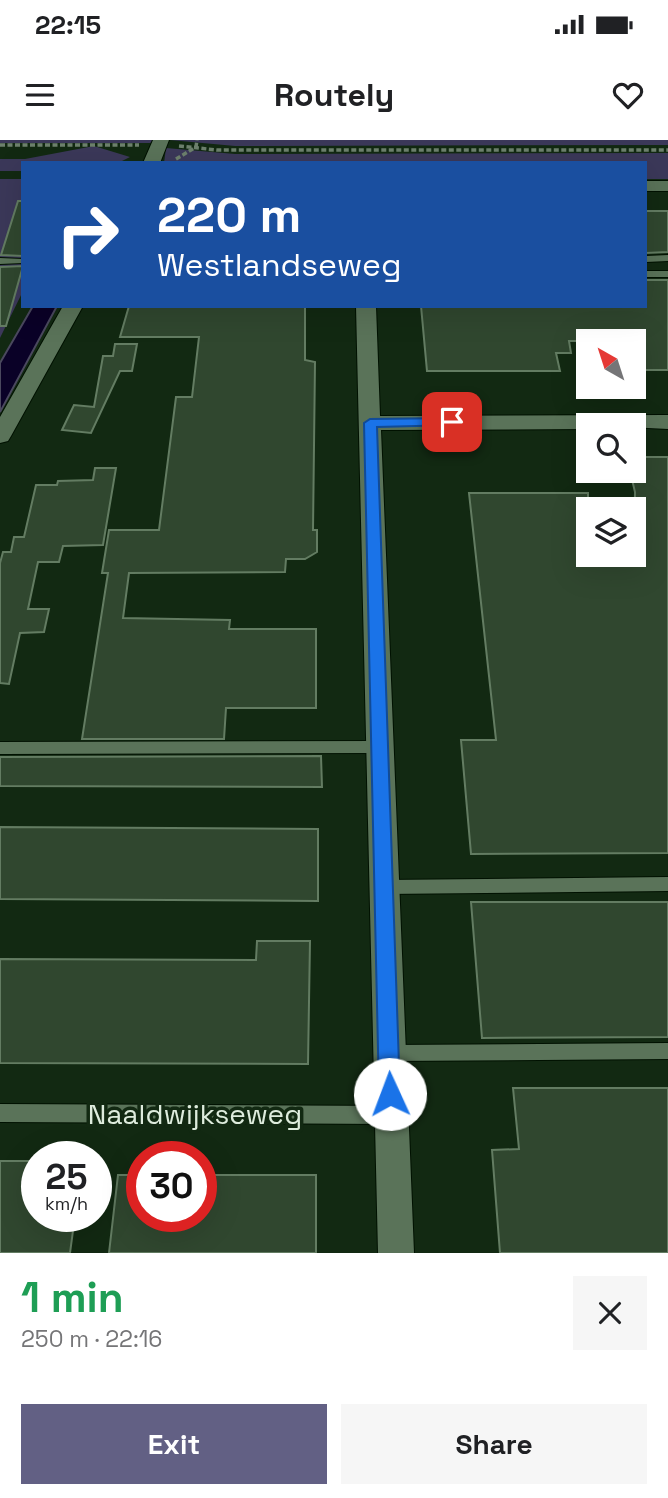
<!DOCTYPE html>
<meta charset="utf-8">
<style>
:root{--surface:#fff;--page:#f6f6f6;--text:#202124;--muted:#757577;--accent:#626084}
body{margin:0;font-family:"Space Grotesk",sans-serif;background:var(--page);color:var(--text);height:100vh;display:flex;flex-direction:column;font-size:26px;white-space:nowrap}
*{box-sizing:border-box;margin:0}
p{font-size:23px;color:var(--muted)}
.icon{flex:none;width:38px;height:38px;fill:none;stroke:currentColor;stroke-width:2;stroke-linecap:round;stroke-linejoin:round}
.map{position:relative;height:1113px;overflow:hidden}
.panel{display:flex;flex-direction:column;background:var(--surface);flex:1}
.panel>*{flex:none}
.top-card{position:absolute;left:21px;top:21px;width:626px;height:147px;border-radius:0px;box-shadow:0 7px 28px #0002;background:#1a4fa0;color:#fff;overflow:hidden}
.needle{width:46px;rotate:321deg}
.buttons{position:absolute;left:576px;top:189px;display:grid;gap:14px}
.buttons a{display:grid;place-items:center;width:70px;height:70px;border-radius:0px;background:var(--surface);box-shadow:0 7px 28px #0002;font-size:35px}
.speed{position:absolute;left:21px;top:1001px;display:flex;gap:14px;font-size:35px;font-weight:700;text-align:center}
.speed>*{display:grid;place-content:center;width:91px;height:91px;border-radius:50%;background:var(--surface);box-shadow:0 7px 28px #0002;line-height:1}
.speed small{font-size:18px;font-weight:400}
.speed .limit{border:10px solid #d22;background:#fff;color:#111}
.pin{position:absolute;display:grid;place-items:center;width:60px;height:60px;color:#fff;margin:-30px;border-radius:14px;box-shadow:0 4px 10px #0006}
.me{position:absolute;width:77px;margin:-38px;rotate:358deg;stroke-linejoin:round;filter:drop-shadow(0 0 5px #0008)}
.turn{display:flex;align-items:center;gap:24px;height:147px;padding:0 21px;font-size:32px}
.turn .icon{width:91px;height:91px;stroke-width:2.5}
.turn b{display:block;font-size:49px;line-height:60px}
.round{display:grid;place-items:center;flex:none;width:74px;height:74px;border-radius:0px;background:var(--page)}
.headline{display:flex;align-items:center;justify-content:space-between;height:119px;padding:0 21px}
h1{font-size:42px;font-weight:700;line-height:52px;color:#1e9e55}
.button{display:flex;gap:14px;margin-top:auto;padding:14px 21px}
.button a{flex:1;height:80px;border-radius:0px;background:var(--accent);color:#fff;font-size:28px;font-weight:700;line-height:80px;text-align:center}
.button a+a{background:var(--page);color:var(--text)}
.status{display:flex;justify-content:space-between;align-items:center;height:49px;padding:0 35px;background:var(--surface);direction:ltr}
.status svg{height:19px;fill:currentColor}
header{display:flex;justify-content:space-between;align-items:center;height:91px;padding:0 21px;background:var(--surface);font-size:32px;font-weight:700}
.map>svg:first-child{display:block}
.green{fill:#3b3859}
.water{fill:#0a0127;stroke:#4a485e;stroke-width:2}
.building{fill:#30472f;stroke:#637c62;stroke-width:2}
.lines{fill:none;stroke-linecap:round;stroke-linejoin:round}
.service-casing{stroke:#001101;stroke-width:2}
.minor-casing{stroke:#001101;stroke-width:2}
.path{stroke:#6d806d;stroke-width:3.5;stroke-dasharray:5 2.5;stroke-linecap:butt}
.service{fill:#5a7359;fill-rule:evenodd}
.minor{fill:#5a7359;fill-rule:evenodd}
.route{fill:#1a73e8;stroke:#114b97;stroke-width:2}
.labels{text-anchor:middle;stroke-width:7;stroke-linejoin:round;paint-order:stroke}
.near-street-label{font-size:28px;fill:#deecdd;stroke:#122912}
</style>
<div class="status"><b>22:15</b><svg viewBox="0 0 49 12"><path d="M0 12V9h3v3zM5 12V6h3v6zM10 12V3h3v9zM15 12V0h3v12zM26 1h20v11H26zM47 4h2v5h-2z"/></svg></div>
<header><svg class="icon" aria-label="menu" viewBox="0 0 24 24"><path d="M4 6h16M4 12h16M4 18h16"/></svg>Routely<svg class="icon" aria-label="heart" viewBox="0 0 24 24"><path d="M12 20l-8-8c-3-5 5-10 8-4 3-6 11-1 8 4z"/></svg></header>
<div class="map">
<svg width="668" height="1113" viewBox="0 0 668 1113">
<rect width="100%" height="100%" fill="#122912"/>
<path class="green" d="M0,0H155L150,3H0Z
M170,0H668V5L235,6Z
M94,6L130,17L118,23H23V31H0V19H25Z
M166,8L235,14L668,13V39H646V23H164Z
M0,39H23V151L0,198Z"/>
<path class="water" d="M33,166H57L0,272V223Z"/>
<path class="building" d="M18,61H23V116L1,115Z
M646,71H668V112L646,113Z
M23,126L6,186H0V127Z
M646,140H668V230H634V201H569L571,213H556L560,231H427L421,166H646Z
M129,166H305V220L315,222L313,390H317V412L305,419H286L285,432L129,433L123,478L230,480L229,489H316V568H226L224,599H82L108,433H102L109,390H159L176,257H192L199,197H120Z
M115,204H137L132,231H120L91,293L62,290L74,265L94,267L103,216H113Z
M634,317H668V713L471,714L461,600H496L469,353H588V415H634L635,352L630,331H634Z
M95,328H116L103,405L63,406L59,422H38L28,469H49L44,492L20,493L9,544L0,543V423L3,412H11L14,397H24L36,345H57L58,341L93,340Z
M321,616L322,647L0,646V617Z
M0,687L318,689V761L0,759Z
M471,762H668V897L482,898Z
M257,801H310L308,924L0,923V819L256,820Z
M513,948H668V1113H500L492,1010L519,1009Z
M0,1021H37V1076H75L70,1113H0Z
M118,1035H142V1076H201V1035H316V1113H109Z"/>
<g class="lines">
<defs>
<path id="service" d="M668,115V121L646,122V116Z
M0,118L23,119V123L0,124Z
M646,131H668V137H646Z
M380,601L385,603L387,607L385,611L380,613L0,614V602Z
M668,737V751L384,754L378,752L376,747L378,742L384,740Z
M668,903V919L390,921L384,919L381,913L384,907L390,905Z
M0,964L390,966L396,969L399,975L396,981L390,984L0,982Z"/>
<path id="minor" d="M153,0H169L160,23H143Z
M646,41H668V51H646Z
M63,166H83L11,296L8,301L0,303V277Z
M356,166H376L380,276L668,275V289L588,285V289L381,290L414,1113H378Z"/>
</defs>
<use href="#service" class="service-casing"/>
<use href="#minor" class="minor-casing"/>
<path class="path" d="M0,5H139
M179,6L217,10H668
M176,19L196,7L197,0"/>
<use href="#service" class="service"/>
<use href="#minor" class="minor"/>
</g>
<path class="route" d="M452,278L458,282L456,285L377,287L400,954L397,961L390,964L382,961L379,954L364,283L370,279Z"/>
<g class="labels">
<g class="near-street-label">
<text x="195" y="984">Naaldwijkseweg</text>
</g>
</g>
</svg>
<div class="buttons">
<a><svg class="needle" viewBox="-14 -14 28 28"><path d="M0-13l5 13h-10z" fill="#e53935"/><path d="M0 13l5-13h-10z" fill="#757577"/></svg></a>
<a><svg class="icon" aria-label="search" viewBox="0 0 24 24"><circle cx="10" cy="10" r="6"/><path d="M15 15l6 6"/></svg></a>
<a><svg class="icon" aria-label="layers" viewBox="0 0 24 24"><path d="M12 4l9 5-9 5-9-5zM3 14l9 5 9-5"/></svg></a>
</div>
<div class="speed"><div>25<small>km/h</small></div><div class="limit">30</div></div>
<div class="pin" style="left:452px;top:282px;background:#d93025"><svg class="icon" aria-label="arrive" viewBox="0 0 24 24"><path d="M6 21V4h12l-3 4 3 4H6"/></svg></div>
<svg class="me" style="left:390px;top:954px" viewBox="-20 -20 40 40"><circle r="19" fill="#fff"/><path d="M0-13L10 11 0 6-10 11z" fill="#1a73e8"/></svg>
<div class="top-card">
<div class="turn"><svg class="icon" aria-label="right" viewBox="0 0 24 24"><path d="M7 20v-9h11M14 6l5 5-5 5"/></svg><div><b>220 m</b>Westlandseweg</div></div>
</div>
</div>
<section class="panel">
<div class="headline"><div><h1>1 min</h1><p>250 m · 22:16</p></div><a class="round"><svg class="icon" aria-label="close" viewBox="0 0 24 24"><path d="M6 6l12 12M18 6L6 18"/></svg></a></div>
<div class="button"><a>Exit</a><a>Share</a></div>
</section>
